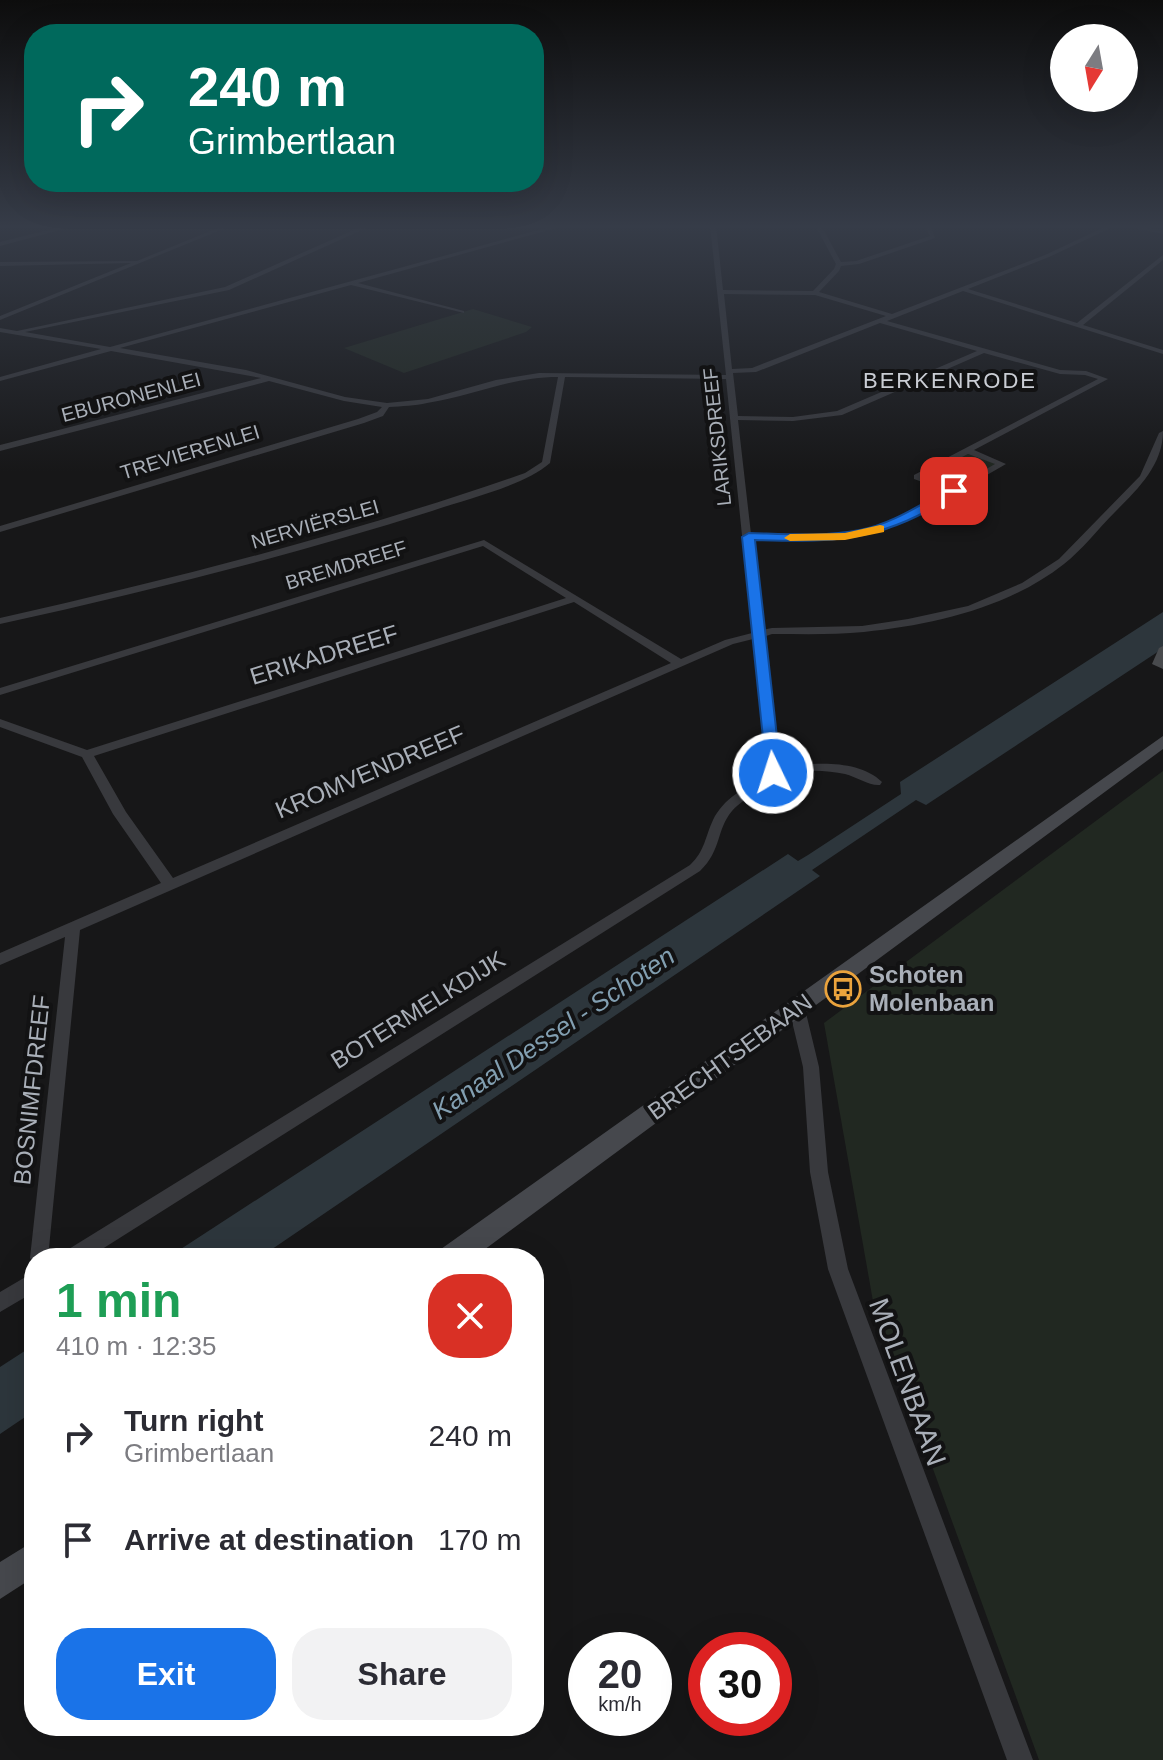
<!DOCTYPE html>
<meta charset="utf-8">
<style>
:root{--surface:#fff;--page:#f2f2f3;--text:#2b2b33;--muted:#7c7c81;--accent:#1a73e8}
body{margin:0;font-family:Helvetica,sans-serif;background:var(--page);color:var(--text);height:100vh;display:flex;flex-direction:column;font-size:30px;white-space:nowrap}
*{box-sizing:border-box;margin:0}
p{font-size:26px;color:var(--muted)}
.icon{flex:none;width:44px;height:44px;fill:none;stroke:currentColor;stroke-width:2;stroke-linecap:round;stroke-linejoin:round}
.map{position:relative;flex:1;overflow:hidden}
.side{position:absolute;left:24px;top:1248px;width:520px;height:488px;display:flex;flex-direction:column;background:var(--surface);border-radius:32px;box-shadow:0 8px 32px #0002}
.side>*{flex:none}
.banner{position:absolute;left:24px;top:24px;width:520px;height:168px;border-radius:32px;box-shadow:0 8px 32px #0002;background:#00695c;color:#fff;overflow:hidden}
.needle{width:52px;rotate:191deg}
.fabs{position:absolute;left:1050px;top:24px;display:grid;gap:16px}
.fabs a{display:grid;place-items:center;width:88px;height:88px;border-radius:50%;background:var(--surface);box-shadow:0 8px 32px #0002;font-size:40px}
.speed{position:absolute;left:568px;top:1632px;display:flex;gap:16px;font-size:40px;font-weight:700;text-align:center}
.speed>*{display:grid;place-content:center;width:104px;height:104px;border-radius:50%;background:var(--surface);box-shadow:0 8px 32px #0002;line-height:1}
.speed small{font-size:20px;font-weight:400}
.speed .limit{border:12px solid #d22;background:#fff;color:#111}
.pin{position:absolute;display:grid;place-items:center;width:68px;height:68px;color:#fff;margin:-34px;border-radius:16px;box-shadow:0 4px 12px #0006}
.me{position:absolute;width:88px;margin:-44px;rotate:356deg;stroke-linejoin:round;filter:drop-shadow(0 0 6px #0008)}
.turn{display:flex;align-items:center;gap:28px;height:168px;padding:0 32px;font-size:36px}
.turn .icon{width:104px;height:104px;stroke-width:2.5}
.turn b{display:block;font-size:56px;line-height:68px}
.round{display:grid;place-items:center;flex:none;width:84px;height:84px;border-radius:32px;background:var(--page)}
.summary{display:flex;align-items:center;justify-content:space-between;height:136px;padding:0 32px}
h1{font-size:48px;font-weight:700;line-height:60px;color:#1e9e55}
.primary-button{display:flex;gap:16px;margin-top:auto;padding:16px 32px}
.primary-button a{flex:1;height:92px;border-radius:32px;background:var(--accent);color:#fff;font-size:32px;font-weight:700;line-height:92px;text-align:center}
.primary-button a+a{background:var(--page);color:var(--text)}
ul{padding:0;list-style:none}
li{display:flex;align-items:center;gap:24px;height:104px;padding:0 32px}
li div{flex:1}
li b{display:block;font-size:30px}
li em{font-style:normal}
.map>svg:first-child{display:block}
.green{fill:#212821}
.water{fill:#2d363c}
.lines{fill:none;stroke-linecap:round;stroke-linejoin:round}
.minor{fill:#38393d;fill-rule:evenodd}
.tertiary{fill:#38393d;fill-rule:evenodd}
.secondary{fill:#46484d;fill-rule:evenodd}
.wall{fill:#484a4d}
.route{fill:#1a73e8;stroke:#114b97;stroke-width:2}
.slow{fill:#f59e0b}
.labels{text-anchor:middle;stroke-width:8;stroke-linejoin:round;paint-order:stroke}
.far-street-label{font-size:20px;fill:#a9afb8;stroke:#121213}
.far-neighbourhood-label{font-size:22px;letter-spacing:2px;fill:#cacdd4;stroke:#121213}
.street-label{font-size:24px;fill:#a9afb8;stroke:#121213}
.poi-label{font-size:24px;font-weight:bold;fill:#a9afb8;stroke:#121213;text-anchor:start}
.water-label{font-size:26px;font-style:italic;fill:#829fb1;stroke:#121213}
.near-street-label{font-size:28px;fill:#a9afb8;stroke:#121213}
</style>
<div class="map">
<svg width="1163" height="1760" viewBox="0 0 1163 1760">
<rect width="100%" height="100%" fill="#171718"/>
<path class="green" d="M473,309L532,327L526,332L404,373L344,348Z
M968,454L997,464L955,488L924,477Z
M1163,771V1760H1039L874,1307L824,1023Z"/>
<path class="water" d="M1163,612V647L1156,653L926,805L916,800L812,870L820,876L259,1258H167L788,854L798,861L808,855L901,794L900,782Z
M34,1345V1411L0,1434V1367Z"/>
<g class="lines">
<path class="minor" d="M68,225H79L0,246V242Z
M225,225H233L0,320V316L131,263L0,266V262L137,261Z
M365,225H373L229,290L25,332L110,347L557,225H567L358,283L464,311V313L351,285L120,348L246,370L345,397L387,403L428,399L496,380L539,373L726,375L710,225H716L723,290L813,291L834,269L836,264L815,225H821L841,262L856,261L930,236L924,225H930L935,238L859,264L841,266L839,271L819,292L892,314L1045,255L1109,225H1117L1049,257L968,289L1077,323L1163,255V260L1083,325L1163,350V354L963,291L887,321L1060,370L1086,371L1108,379L974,450L1006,464L921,513L884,531L832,541L752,540L762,630L772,628L862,626L908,619L968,606L1022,583L1059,559L1140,476L1159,433L1163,431C1163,465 1138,489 1115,512C1098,529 1082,550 1064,564C1008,608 933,625 864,632C834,635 802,634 772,634L763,637L778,768C810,763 857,758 882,782L880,785C869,786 857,777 845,774C827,770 800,769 783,775C772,779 740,802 732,811C716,830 722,850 700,871L88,1258H62L64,1252L690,865C705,851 705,837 713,820C724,797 747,787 767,774L753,639L733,644L80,930L48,1258H34V1265L30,1258L65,937L0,965V953L161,883L113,814L82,757L0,727V719L87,750L566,598L483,546L0,695V688L484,540L681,659L725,640L752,633L726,379L565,377L550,463C524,486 466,499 432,511C290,556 145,592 0,624V618C178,578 353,533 525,473L542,462L558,377C509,377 473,396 427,403C415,406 402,406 389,407L383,416L364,423L0,532V526L358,419L377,412L382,407L344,401L269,381L0,451V445L261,378L111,351L0,381V377L101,349L0,332V328L17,331L225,287ZM724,294L815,295L886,316L752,368L732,369ZM880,323L977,351L837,411L793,417L738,416L733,373L756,372ZM984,353L1060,374L1085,375L1098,379L914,475V479L947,491C925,503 904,517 881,526C840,541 794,536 751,534L738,420L793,421L842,415ZM968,454L995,464L953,488L924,477ZM574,602L671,663L173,878L126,812L94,756Z
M797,1003L803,1005L805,1009L819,1067L828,1172L848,1269L1033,1760H1007L828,1269L810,1172L803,1067L789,1009L791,1005Z
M34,1272V1292L0,1312V1292Z"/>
<path class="tertiary" d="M1125,225L1163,230V234L1128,227Z"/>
<path class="secondary" d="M1163,736V749L473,1258H437L441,1249Z
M34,1541V1577L0,1599V1562Z"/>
</g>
<path class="wall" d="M1163,646V669L1152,664L1159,648Z"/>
<linearGradient id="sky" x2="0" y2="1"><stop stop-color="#0d0d0d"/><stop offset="0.48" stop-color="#363c48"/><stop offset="1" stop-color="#363c48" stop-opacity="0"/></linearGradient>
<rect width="1163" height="472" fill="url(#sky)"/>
<path class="route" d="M950,489L959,491C950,499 938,504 927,511C868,543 821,542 755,540L781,773L773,778L767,776L742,537L749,533C785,534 824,537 860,530C892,524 921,504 950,489Z"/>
<path class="slow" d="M880,525L884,526V532L845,540L790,541L784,538L790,534L845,533Z"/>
<defs>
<symbol id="bus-ring" viewBox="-11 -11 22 22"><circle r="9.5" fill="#121213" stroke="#eaa33d" stroke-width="1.5"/><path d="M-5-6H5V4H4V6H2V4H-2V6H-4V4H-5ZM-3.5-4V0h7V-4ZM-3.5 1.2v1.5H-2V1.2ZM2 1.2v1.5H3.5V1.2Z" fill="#eaa33d"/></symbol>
</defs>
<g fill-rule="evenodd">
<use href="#bus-ring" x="823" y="969" width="40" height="40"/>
</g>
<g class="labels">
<g class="far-street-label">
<text transform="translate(131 397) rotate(-15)" y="7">EBURONENLEI</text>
<text transform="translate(717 437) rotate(-96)" y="7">LARIKSDREEF</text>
<text transform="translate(190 452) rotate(-17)" y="7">TREVIERENLEI</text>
<text transform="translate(315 524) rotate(-16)" y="7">NERVIËRSLEI</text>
<text transform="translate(346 565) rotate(-17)" y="7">BREMDREEF</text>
</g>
<g class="far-neighbourhood-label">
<text x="950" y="388">BERKENRODE</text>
</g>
<g class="street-label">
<text transform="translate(324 655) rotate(-17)" y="8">ERIKADREEF</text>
<text transform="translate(370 772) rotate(-23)" y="8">KROMVENDREEF</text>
<text transform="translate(418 1010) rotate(-32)" y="8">BOTERMELKDIJK</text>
<text transform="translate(730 1057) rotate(-36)" y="8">BRECHTSEBAAN</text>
<text transform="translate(32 1090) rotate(-84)" y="8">BOSNIMFDREEF</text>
</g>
<g class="poi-label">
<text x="869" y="983">Schoten<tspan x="869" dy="28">Molenbaan</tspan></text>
</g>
<g class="water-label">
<text transform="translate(553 1033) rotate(-34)" y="9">Kanaal Dessel - Schoten</text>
</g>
<g class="near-street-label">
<text transform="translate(908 1382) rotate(70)" y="10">MOLENBAAN</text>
</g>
</g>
</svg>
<div class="fabs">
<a><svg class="needle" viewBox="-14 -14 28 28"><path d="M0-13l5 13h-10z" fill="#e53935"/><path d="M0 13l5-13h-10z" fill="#7c7c81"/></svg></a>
</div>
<div class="speed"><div>20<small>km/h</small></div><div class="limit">30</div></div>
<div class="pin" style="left:954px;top:491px;background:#d93025"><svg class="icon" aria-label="arrive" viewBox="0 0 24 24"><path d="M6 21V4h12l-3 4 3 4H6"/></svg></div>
<svg class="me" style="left:773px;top:773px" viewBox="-20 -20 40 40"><circle r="17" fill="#1a73e8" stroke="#fff" stroke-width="3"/><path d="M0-11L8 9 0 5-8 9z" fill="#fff"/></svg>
<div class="banner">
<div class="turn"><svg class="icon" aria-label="right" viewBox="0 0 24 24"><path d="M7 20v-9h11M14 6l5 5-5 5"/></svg><div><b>240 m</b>Grimbertlaan</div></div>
</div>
<section class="side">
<div class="summary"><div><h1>1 min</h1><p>410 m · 12:35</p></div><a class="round" style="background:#d93025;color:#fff"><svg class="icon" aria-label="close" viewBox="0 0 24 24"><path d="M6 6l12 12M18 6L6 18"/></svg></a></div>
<ul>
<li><svg class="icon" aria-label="right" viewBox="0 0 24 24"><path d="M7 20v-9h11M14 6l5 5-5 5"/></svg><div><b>Turn right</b><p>Grimbertlaan</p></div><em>240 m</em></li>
<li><svg class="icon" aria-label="arrive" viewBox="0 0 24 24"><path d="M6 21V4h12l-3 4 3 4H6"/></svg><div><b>Arrive at destination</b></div><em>170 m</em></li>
</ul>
<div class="primary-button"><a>Exit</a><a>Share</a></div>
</section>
</div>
